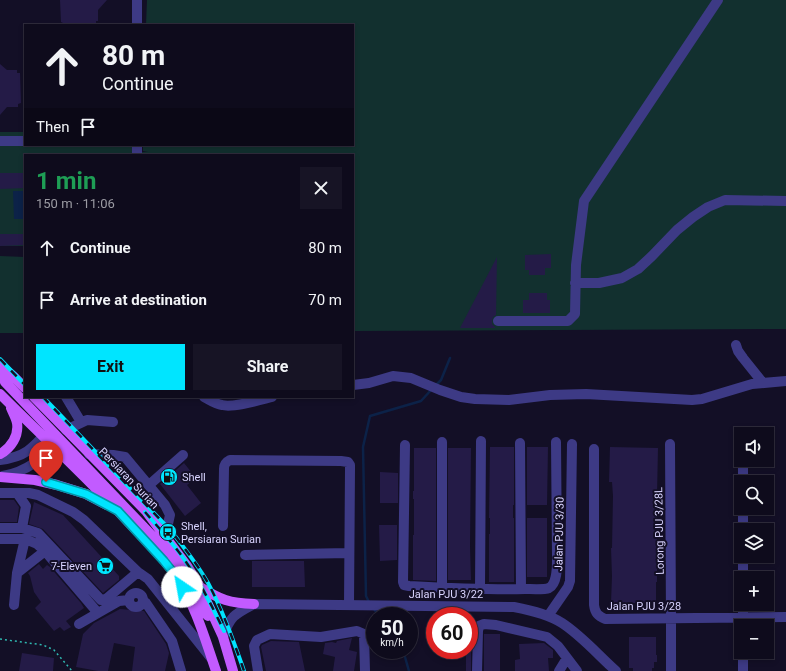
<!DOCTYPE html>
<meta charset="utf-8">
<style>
:root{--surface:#0e0b1c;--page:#171425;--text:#f1f3f6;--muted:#9b9ba3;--line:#2e2b3b;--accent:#00e5ff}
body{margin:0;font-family:Roboto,sans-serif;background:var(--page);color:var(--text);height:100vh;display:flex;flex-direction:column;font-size:15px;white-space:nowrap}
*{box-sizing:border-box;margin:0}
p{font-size:13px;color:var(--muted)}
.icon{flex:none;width:22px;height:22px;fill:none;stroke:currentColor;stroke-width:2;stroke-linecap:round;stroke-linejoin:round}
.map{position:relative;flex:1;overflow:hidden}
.sheet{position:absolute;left:24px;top:154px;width:330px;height:244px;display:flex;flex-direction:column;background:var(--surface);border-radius:0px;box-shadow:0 2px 6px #0003,0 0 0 1px var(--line)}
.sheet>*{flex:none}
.top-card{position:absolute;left:24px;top:24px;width:330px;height:122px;border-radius:0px;box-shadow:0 2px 6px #0003,0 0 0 1px var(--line);background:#0e0b1c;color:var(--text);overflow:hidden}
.buttons{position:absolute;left:734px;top:427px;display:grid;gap:8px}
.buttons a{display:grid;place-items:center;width:40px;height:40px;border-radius:0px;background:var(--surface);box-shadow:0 2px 6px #0003,0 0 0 1px var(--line);font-size:20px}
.speed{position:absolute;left:366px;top:607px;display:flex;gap:8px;font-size:20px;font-weight:700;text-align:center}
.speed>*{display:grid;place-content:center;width:52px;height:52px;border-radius:50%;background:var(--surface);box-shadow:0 2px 6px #0003,0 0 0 1px var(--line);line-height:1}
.speed small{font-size:10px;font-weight:400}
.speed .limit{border:6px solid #d22;background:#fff;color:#111}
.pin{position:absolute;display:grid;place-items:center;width:34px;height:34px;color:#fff;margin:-41px -17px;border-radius:50% 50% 50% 0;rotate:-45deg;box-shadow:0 0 4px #0007}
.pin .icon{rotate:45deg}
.me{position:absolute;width:44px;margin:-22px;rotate:327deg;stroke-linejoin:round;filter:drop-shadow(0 0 3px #0008)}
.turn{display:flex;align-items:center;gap:14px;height:84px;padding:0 12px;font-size:18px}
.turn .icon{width:52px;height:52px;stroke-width:2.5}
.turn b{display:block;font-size:28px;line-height:34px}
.then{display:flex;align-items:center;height:38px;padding:0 12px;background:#0003;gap:8px;font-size:15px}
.round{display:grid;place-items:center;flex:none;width:42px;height:42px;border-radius:0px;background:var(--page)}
.summary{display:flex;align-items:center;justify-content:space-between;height:68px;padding:0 12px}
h1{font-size:24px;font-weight:700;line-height:30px;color:#1e9e55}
.cta{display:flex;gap:8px;margin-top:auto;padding:8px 12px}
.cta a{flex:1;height:46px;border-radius:0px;background:var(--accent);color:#111;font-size:16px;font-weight:700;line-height:46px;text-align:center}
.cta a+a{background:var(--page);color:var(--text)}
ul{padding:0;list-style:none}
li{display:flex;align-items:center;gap:12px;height:52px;padding:0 12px}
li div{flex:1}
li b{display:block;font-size:15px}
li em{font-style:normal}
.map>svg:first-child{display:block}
.green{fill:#12302f}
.water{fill:#0c2248}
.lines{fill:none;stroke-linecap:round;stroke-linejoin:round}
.stream{stroke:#0c2248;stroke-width:2.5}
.building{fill:#241b47}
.path{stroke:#2fb8b0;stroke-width:1.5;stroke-dasharray:2 3;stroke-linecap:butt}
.minor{stroke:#3d3a85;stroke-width:10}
.major{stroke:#c25bff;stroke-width:10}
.rail-casing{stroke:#00e5ff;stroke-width:4}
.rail{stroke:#130f26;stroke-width:2.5;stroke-dasharray:8;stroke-linecap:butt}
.route-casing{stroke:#0095a6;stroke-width:10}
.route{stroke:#00e5ff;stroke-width:7}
.labels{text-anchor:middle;stroke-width:4;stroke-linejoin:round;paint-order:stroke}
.poi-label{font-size:11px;fill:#d9d4ff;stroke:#130f26;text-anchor:start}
.street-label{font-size:11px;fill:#d9d4ff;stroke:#130f26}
</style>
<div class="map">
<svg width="786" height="671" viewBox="0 0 786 671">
<rect width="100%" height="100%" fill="#130f26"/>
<path class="green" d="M147,0H786V329L353,331V155H25V246H0V132H25V145H142V152H148L143,151V145H353V25H146Z
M0,256L25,257V333H0Z"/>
<path class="water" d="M13,191H25V219H14Z"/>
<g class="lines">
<path class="stream" d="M435,386L441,380L450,358
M369,602L366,596L363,447L370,416L421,401L432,389
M374,609L379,616
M401,650L405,657L409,671"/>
</g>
<path class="building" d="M60,0H107L98,10V21H96V25H63V23L61,22Z
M0,64L7,70H17V73H20L21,103L18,104V107H7L0,115Z
M0,173H25V188L0,189Z
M0,234H25V245L0,246Z
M551,254V268H545V275H529V270H525V255Z
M497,257L496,315L493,317L492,321V324L495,327V328H460Z
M529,293H547V300H550V313H523V300H529Z
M490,447H514V505H513V518H514V582H489V534H490V518H489Z
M527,447H548L547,505H527Z
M610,447L658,448L657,495H656L655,507H657V582H656V603H611L612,576L611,548H612L613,496L612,482H609Z
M414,448H436V581L413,580V535H414V499H413V491H414Z
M448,448H471L470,546L471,580H448Z
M184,463L196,478L187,485L201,503L185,516L160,484Z
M380,472L398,473V503H380Z
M0,500H14L19,507L17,522H0Z
M34,502L63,515L119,576V580L103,593L43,529L29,524Z
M527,518H547V577H527Z
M379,525H397V560L380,561Z
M252,561H304L305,587H252Z
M39,564L43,569L47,565L50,567L81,603L84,608L66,621L71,627L64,631L60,627L54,631L35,608L41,602L34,592L30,576L28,573Z
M120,609L144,611L166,644L169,653L165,671H132L135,647L114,643L108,671H98L76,667L83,634L94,623Z
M469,634H471V671H466V650H469Z
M484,634H500V671H484Z
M629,637H656V655H657V662H654V668H652V671H633V668H629Z
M352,638L349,650L357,652L354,671H333L335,657L323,654L325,643L332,642L336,643L337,641Z
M271,641L299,642L305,671H266L261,647L262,645Z
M544,643L553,650V658H548L549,671H515V660L520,659L519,644Z
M22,653L54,658L53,671H19Z"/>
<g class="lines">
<path class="path" d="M0,639L43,645L54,650L72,671"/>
<path class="minor" d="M137,0V25
M0,141H25
M137,145V155
M575,283H599L622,278L638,269L652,256L677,230L693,217L708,207L725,200L786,201
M498,321H568L575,314L576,265L584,201L718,0
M736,345L738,351L743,358L763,383
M353,385L369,383L393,376L411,378L440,390L461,397L475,399L509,400L550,395L586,394L692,400L702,399L752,384L786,381
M66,397L81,422
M204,397C210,400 215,404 222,405C233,408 260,400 272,397
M66,430L87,420L113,422
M442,442V588
M520,443L521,589
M670,444L671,619V671
M405,445L403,582L404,585L409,586C447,588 486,590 525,589C531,589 544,590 549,588C558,583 557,565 557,556L556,442
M594,449V605C595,613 598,616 605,619L786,617
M89,454L113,455L125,457L165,505L170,515L165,537
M0,460C25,457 32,449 49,430
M743,460V482
M3,476C28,471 42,459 58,440
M149,485L183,455
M0,493H29L38,495L73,512L84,520L138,572L148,579L199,643L211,658
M17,493L26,506L22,528
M743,508V530
M223,526L224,469C224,464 226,462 230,460L341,461L348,462L350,465V469L349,605
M0,528H22L38,533L101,600L106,599L138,572
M0,539H25L37,544L45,551L98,613L119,601L129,600
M245,555L349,553
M743,556V578
M17,573L45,551
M480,590L481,441
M129 600a7 7 0 1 1 14 0a7 7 0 1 1-14 0Z
M143,601L146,603L172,641L181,671
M14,605L17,573L25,539
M548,616L568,587L570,581L572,444
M79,624L98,613
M743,626V604
M223,637C230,616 235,614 254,604L514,607C530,610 548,614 562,623C582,636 598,655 616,671
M258,671L254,646L257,640L270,634L321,637L357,631L364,634L365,671
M477,671L478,631L479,626L484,624L496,625L547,637L558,646L577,671
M559,671L567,658
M743,671V652"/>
<path class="major" d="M0,365L13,376L25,388
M0,370L5,382L158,542L181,571L194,592L206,614L208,616
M0,394C44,438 90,480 132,526C147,542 163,557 176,576C195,604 205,639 216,671
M34,397L146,511L187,566L200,587L223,637L233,671
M0,454C11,448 19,436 17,423C16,418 13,413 11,408
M0,477L35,480L57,485L86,494L107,505
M200,587C221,600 229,603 254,604"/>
<defs>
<path id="rail" d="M0,359L25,385
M43,397L172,532C185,549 198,565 208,583C222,609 232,637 242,665L244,671
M145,512C158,527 172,542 184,559C200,582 212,606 224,631"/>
</defs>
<use href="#rail" class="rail-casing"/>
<use href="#rail" class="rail"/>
</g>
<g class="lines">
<defs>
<path id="route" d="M46,482L86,494L118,511L164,561L176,576L182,587"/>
</defs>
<use href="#route" class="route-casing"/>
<use href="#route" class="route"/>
</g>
<defs>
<symbol id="fuel-disc" viewBox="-11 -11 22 22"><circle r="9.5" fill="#00e5ff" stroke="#130f26"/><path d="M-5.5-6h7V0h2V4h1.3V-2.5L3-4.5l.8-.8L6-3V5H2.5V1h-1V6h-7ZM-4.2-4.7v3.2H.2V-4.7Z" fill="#111"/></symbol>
<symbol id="bus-disc" viewBox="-11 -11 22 22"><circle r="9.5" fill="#00e5ff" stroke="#130f26"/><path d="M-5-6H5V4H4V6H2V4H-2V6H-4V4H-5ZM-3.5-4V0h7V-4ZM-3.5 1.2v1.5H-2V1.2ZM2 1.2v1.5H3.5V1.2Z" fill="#111"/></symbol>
<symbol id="supermarket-disc" viewBox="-11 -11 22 22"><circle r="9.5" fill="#00e5ff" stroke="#130f26"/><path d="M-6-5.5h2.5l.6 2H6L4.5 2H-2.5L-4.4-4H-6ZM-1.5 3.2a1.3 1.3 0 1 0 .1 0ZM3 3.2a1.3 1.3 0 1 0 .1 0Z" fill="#111"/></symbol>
</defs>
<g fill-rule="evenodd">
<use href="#fuel-disc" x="159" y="467" width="20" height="20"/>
<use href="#bus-disc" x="158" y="522" width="20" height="20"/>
<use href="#supermarket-disc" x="95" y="556" width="20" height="20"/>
</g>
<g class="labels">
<g class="poi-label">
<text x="182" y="481">Shell</text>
<text x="181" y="530">Shell,<tspan x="181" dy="13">Persiaran Surian</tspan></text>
<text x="92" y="570" text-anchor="end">7-Eleven</text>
</g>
<g class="street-label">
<text transform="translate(129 478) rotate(46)" y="4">Persiaran Surian</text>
<text transform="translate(659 531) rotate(-91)" y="4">Lorong PJU 3/28L</text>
<text transform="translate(559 534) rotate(-89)" y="4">Jalan PJU 3/30</text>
<text x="446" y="598">Jalan PJU 3/22</text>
<text x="644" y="610">Jalan PJU 3/28</text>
</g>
</g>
</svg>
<div class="buttons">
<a><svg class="icon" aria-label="sound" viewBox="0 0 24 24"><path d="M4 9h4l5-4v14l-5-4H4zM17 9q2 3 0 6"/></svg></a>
<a><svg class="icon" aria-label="search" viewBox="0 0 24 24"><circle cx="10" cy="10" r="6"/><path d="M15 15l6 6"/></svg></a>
<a><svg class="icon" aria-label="layers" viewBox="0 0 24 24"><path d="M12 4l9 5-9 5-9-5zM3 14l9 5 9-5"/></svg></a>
<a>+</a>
<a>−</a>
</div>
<div class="speed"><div>50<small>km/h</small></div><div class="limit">60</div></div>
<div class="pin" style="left:46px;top:482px;background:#d93025"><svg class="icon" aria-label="arrive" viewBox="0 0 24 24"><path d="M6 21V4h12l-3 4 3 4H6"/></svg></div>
<svg class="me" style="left:182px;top:587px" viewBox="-20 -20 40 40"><circle r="19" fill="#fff"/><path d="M0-13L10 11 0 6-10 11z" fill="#00e5ff"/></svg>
<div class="top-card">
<div class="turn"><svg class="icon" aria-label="ahead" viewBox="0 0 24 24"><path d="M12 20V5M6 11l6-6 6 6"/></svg><div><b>80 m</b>Continue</div></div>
<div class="then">Then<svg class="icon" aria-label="arrive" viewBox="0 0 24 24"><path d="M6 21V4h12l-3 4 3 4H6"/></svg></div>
</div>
<section class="sheet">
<div class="summary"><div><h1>1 min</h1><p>150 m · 11:06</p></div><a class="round"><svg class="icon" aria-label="close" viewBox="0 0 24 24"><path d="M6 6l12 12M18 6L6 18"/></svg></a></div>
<ul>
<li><svg class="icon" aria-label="ahead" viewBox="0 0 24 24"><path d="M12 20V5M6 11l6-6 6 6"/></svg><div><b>Continue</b></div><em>80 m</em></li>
<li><svg class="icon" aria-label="arrive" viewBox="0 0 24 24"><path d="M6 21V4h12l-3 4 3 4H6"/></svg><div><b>Arrive at destination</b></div><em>70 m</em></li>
</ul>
<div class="cta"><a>Exit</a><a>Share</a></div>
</section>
</div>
